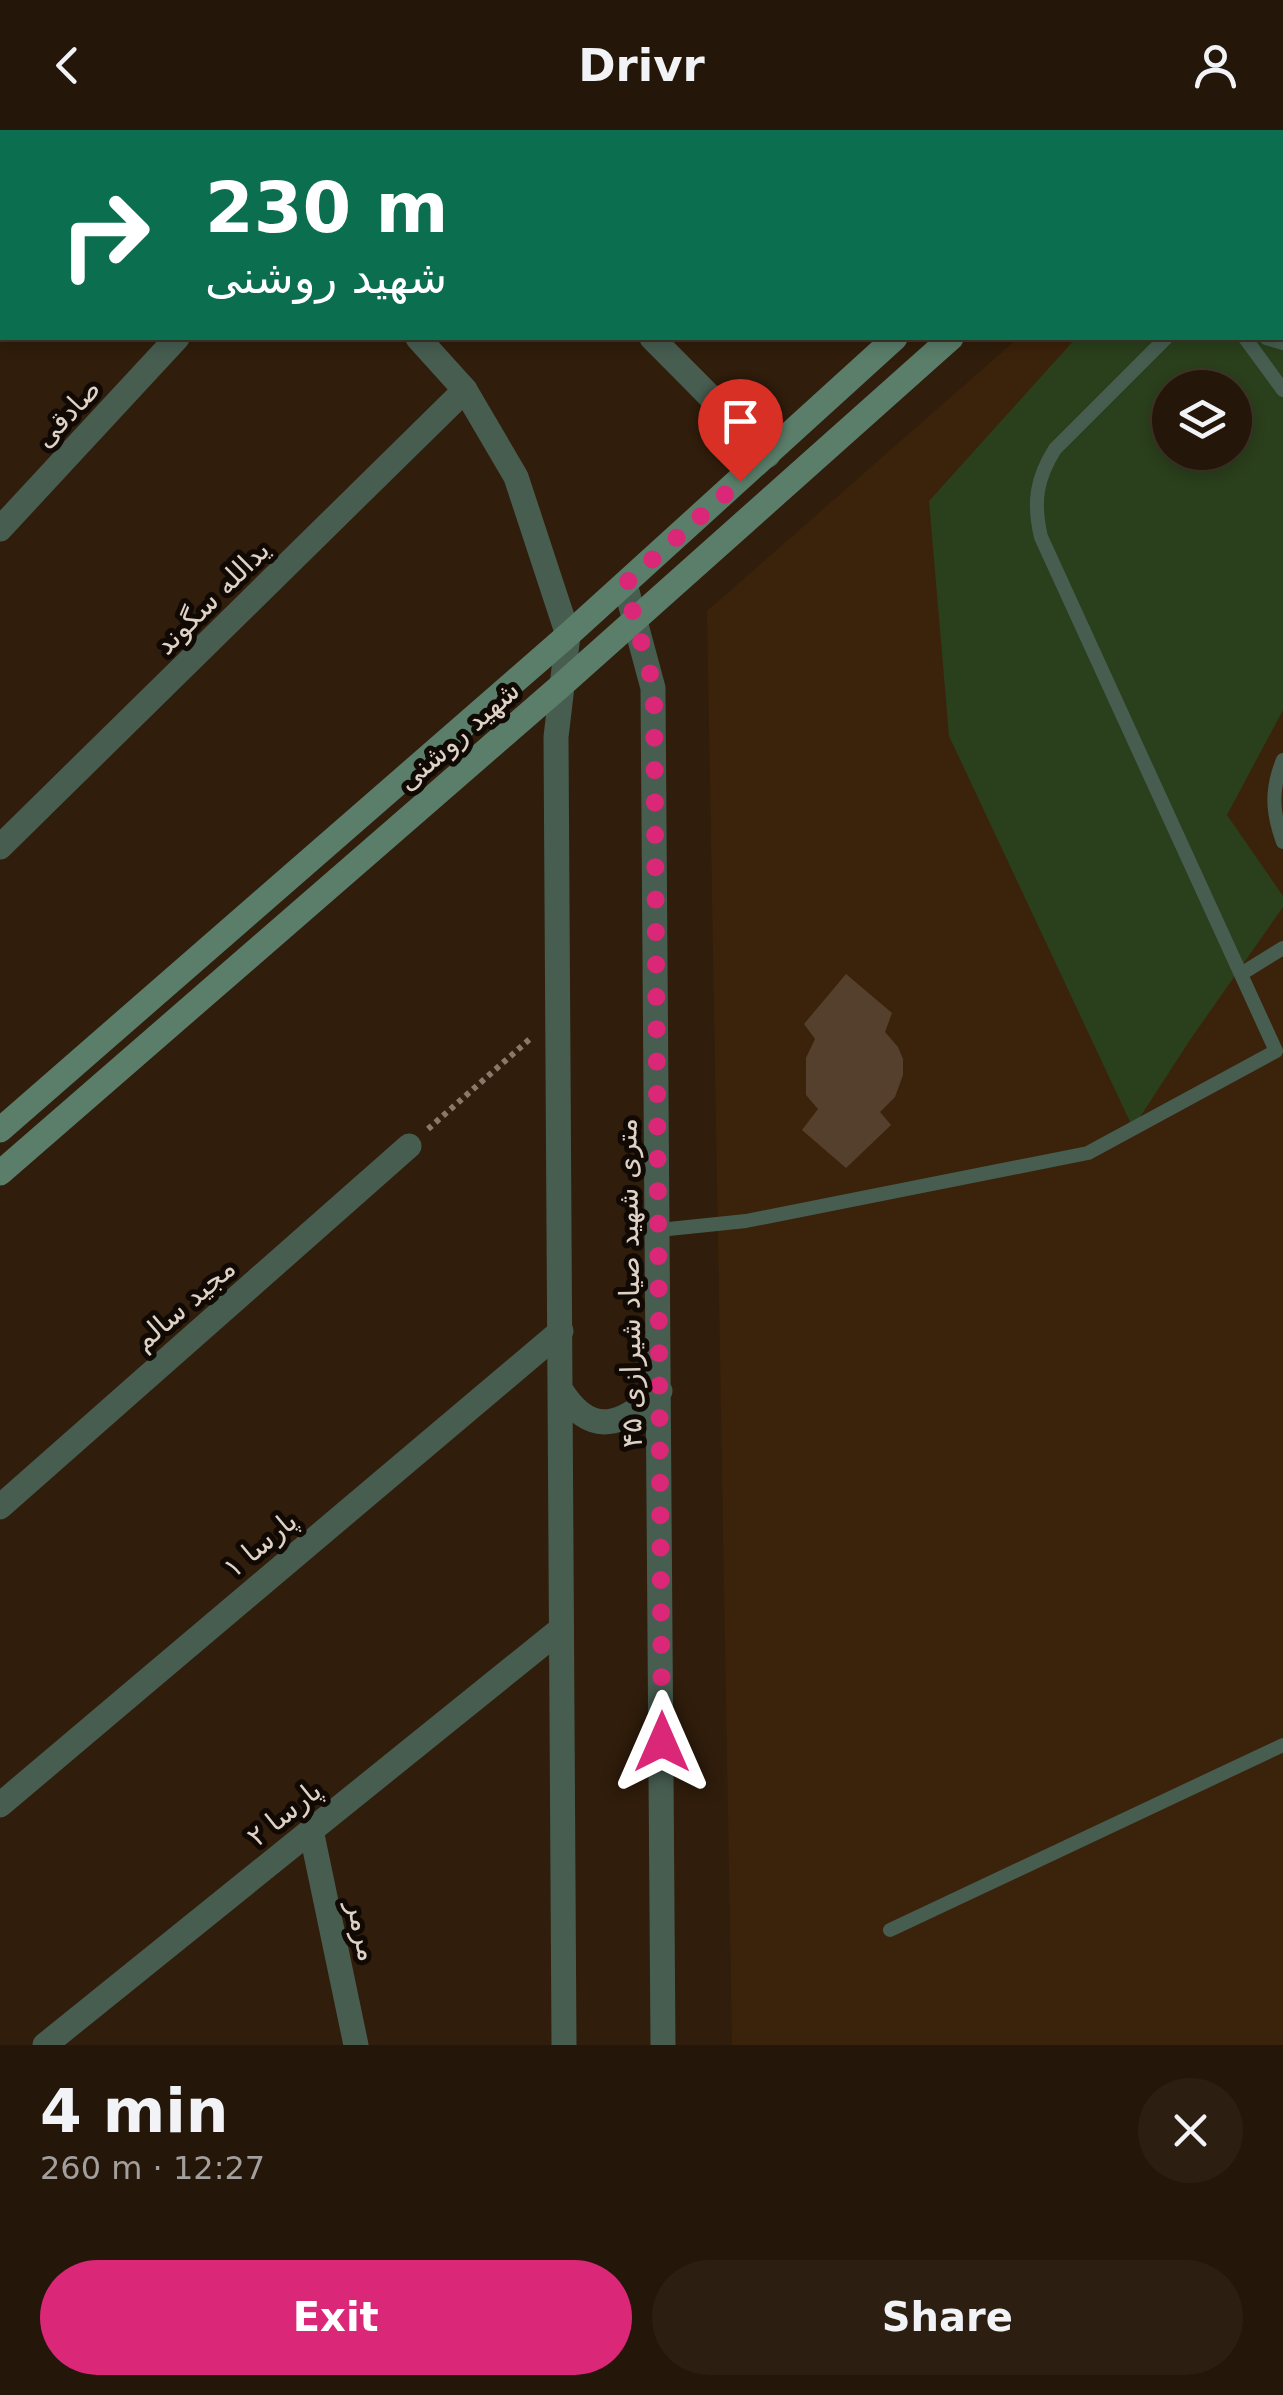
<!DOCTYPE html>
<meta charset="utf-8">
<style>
:root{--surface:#241608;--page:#2c1f12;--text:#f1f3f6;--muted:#a39f9c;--line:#413529;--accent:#db2777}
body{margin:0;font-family:"DejaVu Sans","Noto Naskh Arabic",sans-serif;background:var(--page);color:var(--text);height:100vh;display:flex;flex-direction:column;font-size:38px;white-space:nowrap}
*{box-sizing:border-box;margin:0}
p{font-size:32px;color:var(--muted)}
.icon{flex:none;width:55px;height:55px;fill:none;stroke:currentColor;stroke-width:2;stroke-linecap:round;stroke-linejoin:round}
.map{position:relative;height:1915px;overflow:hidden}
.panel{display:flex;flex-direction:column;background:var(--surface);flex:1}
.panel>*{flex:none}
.guide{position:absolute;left:0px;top:0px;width:1285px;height:210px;box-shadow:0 5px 15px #0003,0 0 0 2px var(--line);background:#0b6e4f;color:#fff;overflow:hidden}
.fabs{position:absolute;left:1152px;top:240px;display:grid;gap:20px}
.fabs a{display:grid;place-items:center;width:100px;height:100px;border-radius:50%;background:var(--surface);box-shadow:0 5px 15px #0003,0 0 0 2px var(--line);font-size:50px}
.pin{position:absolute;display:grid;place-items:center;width:85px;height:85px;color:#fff;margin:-102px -42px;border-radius:50% 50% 50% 0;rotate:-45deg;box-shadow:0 0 10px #0007}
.pin .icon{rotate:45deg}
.me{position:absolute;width:110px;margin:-55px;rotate:0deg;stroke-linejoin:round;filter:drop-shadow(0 0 8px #0008)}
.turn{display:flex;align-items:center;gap:35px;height:210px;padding:0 40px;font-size:45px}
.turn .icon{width:130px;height:130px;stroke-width:2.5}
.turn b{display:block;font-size:70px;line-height:85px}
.round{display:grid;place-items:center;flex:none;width:105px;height:105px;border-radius:52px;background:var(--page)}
.head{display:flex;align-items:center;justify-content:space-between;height:170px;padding:0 40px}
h1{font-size:60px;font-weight:700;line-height:75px}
.action{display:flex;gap:20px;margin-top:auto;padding:20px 40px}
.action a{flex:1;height:115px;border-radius:60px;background:var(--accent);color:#fff;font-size:40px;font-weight:700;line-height:115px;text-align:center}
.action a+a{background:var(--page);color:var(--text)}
header{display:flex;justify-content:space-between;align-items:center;height:130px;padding:0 40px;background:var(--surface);font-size:45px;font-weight:700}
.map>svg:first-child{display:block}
.built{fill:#3b220b;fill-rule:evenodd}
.green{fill:#2a3f1c;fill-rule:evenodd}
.building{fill:#55402d}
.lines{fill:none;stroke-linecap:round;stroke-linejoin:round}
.path{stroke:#89796b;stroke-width:6;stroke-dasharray:5 5;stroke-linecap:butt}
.service{stroke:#475d50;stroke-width:14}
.minor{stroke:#475d50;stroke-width:25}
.tertiary{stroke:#475d50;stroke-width:25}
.secondary{stroke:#5a7e6a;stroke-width:25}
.route{stroke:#db2777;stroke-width:18;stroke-dasharray:0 32.4}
.labels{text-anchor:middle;stroke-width:10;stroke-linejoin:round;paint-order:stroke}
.street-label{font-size:28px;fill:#ded1c6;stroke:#110904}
</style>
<header><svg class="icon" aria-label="back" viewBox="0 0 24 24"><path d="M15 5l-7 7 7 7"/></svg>Drivr<svg class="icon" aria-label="person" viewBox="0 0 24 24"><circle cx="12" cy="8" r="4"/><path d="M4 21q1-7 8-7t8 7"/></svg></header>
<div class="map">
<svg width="1283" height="1915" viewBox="0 0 1283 1915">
<rect width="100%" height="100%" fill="#301d0b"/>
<path class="built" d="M1253,0H1283V1915H732L707,481L1018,208H1282V2H1250ZM1170,258H1235V322H1170Z"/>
<path class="green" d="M1262,0H1283V580L1227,685L1283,766V777L1190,910L1133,998L949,606L929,371L1076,208H1282V2H1260ZM1170,258H1235V322H1170Z"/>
<path class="building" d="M846,844L892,883L885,902L898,917L903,929V945L895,967L880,982L891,995L846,1038L802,1000L818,979L806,965V928L815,909L804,894Z"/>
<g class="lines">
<path class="path" d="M428,999L531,908"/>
<path class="service" d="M1245,208L1283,260
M1266,208L1283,213
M1283,630C1271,659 1272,682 1283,712
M1241,844L1283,818
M659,1100L746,1091L1088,1023L1276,921L1041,407C1033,373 1036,349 1055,319L1166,208
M890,1800L1283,1615"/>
<path class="minor" d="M793,0L796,2
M67,2L69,0
M818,2L820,0
M0,79L2,76
M0,399L177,208
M0,717L465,260
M0,1377L409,1016
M0,1675L561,1201
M311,1700L356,1915
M45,1915L561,1499"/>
<path class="tertiary" d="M181,0L184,2
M417,0L419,2
M418,208L465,260L516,347L568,505L556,607L564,1915
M652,208L768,325
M625,454L653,558L663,1915
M561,1260C592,1310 624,1294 660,1261"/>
<path class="secondary" d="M1126,2L1129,0
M1182,2L1184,0
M0,1000L568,505L895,208
M0,1043L564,553L951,208"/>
</g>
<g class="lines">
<path class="route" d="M662,1612L654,558L625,454L740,351"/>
</g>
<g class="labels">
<g class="street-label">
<text transform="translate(67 283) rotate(-47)" y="10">صادقی</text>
<text transform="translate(212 467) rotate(-45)" y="10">یدالله سگوند</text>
<text transform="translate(458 605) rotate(-41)" y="10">شهید روشنی</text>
<text transform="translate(629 1153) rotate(-91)" y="10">۴۵ متری شهید صیاد شیرازی</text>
<text transform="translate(184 1174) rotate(-41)" y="10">مجید سالم</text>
<text transform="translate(260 1414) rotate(-40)" y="10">پارسا ۱</text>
<text transform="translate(284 1683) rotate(-39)" y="10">پارسا ۲</text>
<text transform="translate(363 1801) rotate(78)" y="10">مرمر</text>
</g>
</g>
</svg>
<div class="fabs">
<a><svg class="icon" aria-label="layers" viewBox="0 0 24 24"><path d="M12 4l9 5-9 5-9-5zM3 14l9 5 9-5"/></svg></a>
</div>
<div class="pin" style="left:740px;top:351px;background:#d93025"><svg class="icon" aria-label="arrive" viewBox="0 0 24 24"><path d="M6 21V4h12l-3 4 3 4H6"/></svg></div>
<svg class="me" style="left:662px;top:1612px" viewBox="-20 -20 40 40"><path d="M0-17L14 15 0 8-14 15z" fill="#db2777" stroke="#fff" stroke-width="4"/></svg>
<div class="guide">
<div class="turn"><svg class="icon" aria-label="right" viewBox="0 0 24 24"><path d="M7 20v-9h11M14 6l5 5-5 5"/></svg><div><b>230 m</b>شهید روشنی</div></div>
</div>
</div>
<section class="panel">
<div class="head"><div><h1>4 min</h1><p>260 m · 12:27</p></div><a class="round"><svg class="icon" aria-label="close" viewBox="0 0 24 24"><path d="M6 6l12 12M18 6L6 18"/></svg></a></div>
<div class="action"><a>Exit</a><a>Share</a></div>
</section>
